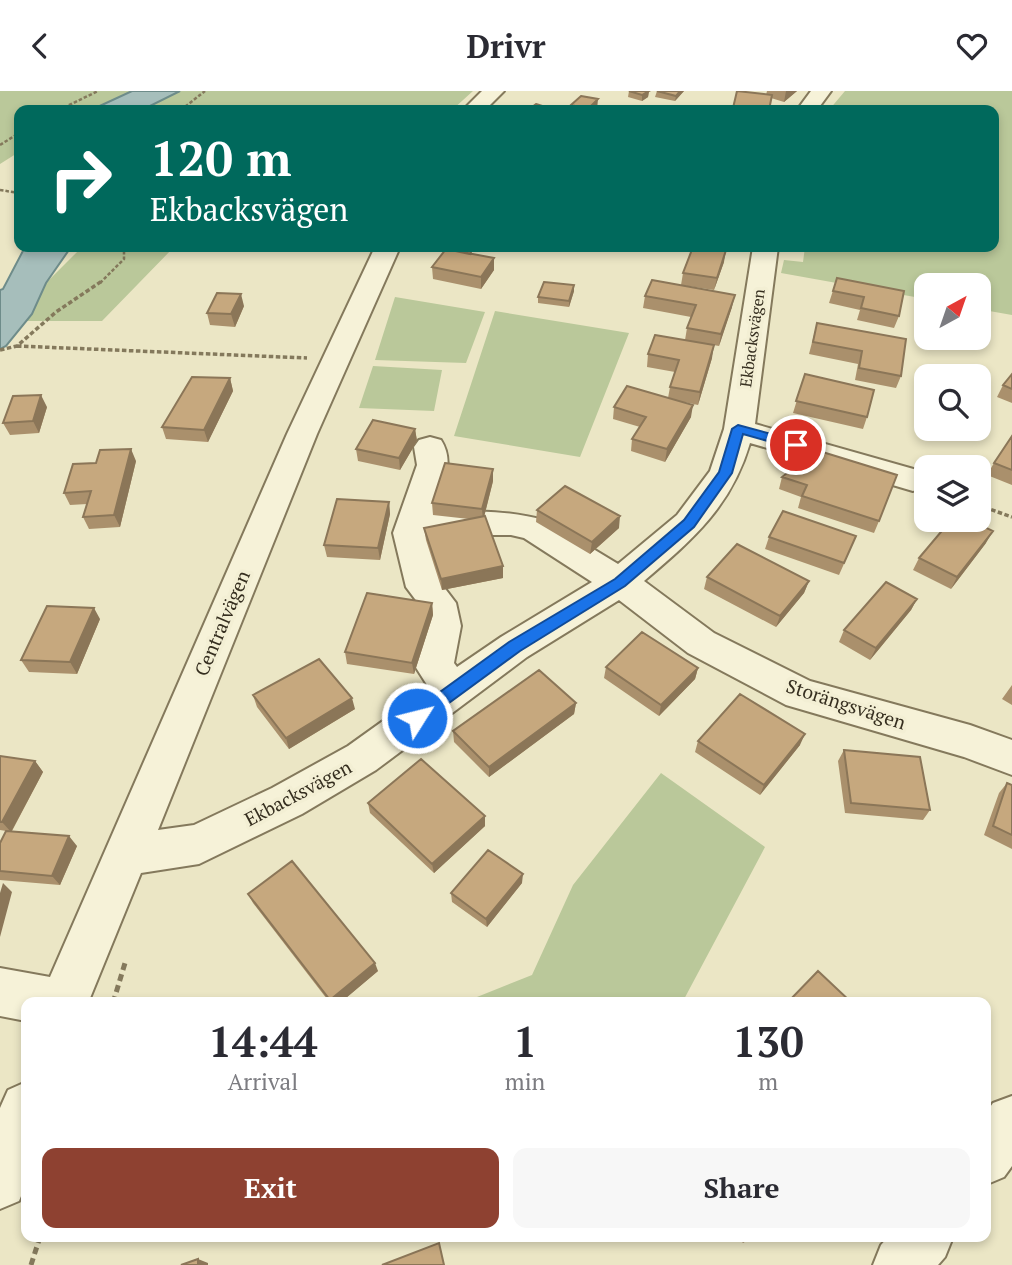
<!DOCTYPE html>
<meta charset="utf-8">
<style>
:root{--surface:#fff;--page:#f7f7f7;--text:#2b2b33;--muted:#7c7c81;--accent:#8e4131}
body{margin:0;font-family:"PT Serif",serif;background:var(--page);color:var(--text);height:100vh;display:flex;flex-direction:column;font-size:26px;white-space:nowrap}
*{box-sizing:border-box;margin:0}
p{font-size:23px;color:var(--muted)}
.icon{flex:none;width:38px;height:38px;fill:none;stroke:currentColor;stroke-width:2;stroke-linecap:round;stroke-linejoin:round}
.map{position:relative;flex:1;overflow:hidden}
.details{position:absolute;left:21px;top:906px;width:970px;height:245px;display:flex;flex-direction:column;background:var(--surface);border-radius:14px;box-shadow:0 4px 10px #0003}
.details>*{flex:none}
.banner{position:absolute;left:14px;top:14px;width:985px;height:147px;border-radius:14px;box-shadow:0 4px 10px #0003;background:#00695c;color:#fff;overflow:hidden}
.needle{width:46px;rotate:40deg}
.buttons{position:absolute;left:914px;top:182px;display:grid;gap:14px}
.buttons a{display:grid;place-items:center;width:77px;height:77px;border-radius:14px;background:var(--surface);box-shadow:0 4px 10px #0003;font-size:35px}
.pin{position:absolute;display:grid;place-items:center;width:60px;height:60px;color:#fff;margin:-30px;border:4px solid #fff;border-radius:50%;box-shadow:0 2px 7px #0007}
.me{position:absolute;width:77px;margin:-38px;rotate:54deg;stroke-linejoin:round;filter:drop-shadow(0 0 5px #0008)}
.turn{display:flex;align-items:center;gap:24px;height:147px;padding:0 21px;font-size:32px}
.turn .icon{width:91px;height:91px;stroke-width:2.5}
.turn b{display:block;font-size:49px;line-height:60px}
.eta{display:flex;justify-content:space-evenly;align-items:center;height:119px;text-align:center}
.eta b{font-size:42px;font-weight:600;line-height:49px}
.button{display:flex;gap:14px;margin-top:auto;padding:14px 21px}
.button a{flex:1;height:80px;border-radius:14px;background:var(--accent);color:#fff;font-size:28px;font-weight:600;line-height:80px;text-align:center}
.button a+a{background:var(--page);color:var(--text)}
header{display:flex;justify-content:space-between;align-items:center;height:91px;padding:0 21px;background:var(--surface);font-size:32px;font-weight:600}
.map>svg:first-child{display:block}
.green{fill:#bac89a}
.water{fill:#a6bebb;stroke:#6e8c8a;stroke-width:2}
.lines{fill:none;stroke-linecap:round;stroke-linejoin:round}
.minor-casing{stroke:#84795c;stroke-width:4}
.path-far2{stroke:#84795c;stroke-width:2.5;stroke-dasharray:3.5 2;stroke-linecap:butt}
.path-far1{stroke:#84795c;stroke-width:3.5;stroke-dasharray:4.5 2.5;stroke-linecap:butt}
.path{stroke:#84795c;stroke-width:5;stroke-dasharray:7 4.5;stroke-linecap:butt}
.minor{fill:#f6f2d8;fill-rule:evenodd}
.wall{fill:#aa906c}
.shaded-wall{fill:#8b7658}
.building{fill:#c6a87e;stroke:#8b7658;stroke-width:2}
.route{fill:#1a73e8;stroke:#114b97;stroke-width:2}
.labels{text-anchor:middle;stroke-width:7;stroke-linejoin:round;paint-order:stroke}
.far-street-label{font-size:16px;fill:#352e1f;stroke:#f3efd4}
.street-label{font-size:19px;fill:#352e1f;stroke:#f3efd4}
</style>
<header><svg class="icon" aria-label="back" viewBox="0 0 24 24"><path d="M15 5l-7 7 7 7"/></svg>Drivr<svg class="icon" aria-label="heart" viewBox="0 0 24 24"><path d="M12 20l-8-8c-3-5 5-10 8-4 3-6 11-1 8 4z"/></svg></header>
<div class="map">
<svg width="1012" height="1174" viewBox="0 0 1012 1174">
<rect width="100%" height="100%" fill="#ebe6c5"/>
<path class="green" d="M0,0H132L91,19H19V61L0,73Z
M180,0H473L452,19H142Z
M845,0H1012V224L978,218V194H926V208L781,182L784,169L803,171L805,156H994V19H829Z
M82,156H174L102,230H25L32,223L46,192Z
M395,206L485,221L466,272L375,269Z
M495,220L629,242L580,366L454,345Z
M373,275L442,279L434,320L359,317Z
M661,682L765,756L682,912H462L532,884L573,794Z"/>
<path class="water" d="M132,0H180L142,19H91Z
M25,156H71L46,192L32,223L6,255L0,258V199L3,198Z"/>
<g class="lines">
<defs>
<path id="minor" d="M482,0H504L485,19H463Z
M811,0H831L817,19H797Z
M375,156H400L317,343L158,739L194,734L272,697L348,655L429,597L415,575L425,535L421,516L406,496L393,442L417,374L414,356L419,349L430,346L441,349C456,372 442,397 434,420C473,420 509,419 547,430L618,473L677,424L710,380L724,338L753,156H778L755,333L924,381L926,395L913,400L750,352C731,416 693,448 644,490L714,542L810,590L970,634L1012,649V684L964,666L786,614L688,562L619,509L527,566L376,679L302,723L199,773L141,782L88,912H26V930L0,925V877L50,886L287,343ZM427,444H511L524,447L592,491L501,546L457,576L454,572L461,535L456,512L440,491Z
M26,991V1093L19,1110L0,1118V1017L8,999Z
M1012,1005V1075L1004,1086L985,1094V1023L993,1012Z
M888,1146H953L945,1166L938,1174H873L881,1154Z"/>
</defs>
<use href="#minor" class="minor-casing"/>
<path class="path-far2" d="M59,19L98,0
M181,19L205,0
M0,54L19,42
M0,99L19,102
M100,192L124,168V156"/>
<path class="path-far1" d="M17,255L307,267
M0,259L17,255L56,221L102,190
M978,414L1012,426"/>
<path class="path" d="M113,912L125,872
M31,1174L40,1146"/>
<use href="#minor" class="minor"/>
</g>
<path class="wall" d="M629,0H649L648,6L642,10L628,6Z
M657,0H684L675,10L655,6Z
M737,0L766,4L767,0H797L784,11L771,7L769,19H732Z
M571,14L597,19H571Z
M472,163L494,179L481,198L433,188L432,176Z
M724,171L714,199L681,194L683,182Z
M837,187L899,225L894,237L857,229L860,219L829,212Z
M574,194V200L569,216L538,212V206Z
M645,205L732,216L719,255L685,249L687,237L691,226L643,217Z
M244,215L235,236L210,234L207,222Z
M817,232L901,285L896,297L855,289L858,273L809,263Z
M648,263L712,267L698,314L684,311L691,326L665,371L631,360L632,348L640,336L613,328L614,316L668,307L670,296L675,281L647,276Z
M805,283L867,326L863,338L793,322Z
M1012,283V312L997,306L1003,294Z
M230,287L233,300L208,351L166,348L162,336Z
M47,316L39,342L10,344L3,332Z
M415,338L417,350L400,379L358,370L356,358Z
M1012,345V394L987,384L994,372Z
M816,359L879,430L874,442L798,417L801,406L779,398L782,386Z
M136,370L120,436L89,438L83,426L87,413L70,414L64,402Z
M493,390L484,426L503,475V487L442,499L426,449L424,437L469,428L433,424L432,412Z
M389,411L390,423L380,469L327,466L324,454Z
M537,419L619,437L590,463L536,431Z
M769,446L851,457L839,484L765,458Z
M986,452L951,498L913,479L919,467Z
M707,486L809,490L804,502L776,536L704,498Z
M917,508L911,519L870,569L839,551L844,539Z
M432,512L433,524L414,583L347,573L345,561Z
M100,528L77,583L29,581L21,569Z
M606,576L698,577L695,588L659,625L604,587Z
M1012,594V614L1002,608Z
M253,604L355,618L289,658L257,616Z
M576,612L574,623L489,686L454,651L453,640Z
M698,650L800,654L760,704L695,661Z
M844,659L930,719L923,729L845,722L838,670Z
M0,665L35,670L43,681L12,740L77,755L60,794L0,789V752L6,740L0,739Z
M1007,692L1012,694V758L984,744L999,702Z
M368,712L485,725V735L434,782L370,722Z
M522,792L487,836L452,811L451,802Z
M248,803L378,880L340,912H330L253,812Z
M738,1146H753L743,1152Z"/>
<path class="shaded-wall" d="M649,0L648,6L642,10V4Z
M680,0H684L675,10L676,5Z
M786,0H797L784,11Z
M598,8L597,19H588V18Z
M726,159L724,171L714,199L717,187Z
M494,167V179L481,198V186Z
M574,194V200L569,216V210Z
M241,203L244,215L235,236L231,223Z
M735,204L732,216L719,255L721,243Z
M714,254L712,267L698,314L700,301Z
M230,287L233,300L208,351L204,339Z
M41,304L47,316L39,342L33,330Z
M693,314L691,326L665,371L667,358Z
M415,338L417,350L400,379L399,367Z
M131,358L136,370L120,436L114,424Z
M493,378V390L483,430L482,418Z
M389,411L390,423L380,469L378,457Z
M620,425L619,437L590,463L592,451Z
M993,440L986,452L951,498L957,486Z
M503,475V487L442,499L441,488Z
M809,490L804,502L776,536L780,525Z
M917,508L911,519L870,569L876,557Z
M432,512L433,524L414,583L412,572Z
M94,517L100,528L77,583L70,571Z
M698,577L695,588L659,625L661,614Z
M352,607L355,618L289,658L286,647Z
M576,612L574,623L489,686V676Z
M805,643L800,654L760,704L764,694Z
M35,670L43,681L11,741L2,731Z
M485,725V735L434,782L432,773Z
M69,745L77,755L60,794L52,785Z
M523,783L522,792L487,836L486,828Z
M3,792L12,801L0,846V802Z
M375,872L378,880L340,912H332L330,909Z
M198,1168L208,1172V1174H198Z"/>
<path class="building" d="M629,0H649L642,4Z
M657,0H680L676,5Z
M737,0L772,4L769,19H752L733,17Z
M581,5L598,8L588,18L571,14Z
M536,13L549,17L546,19H528Z
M446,156H450L472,159L470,163L446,158L443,161Z
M693,156H707L726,159L717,187L683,182Z
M446,158L494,167L481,186L432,176Z
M837,187L904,200L899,225L861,217L864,206L833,200Z
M652,189L735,204L721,243L687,237L696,214L645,205Z
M544,191L574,194L569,210L538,206Z
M217,202L241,203L231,223L207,222Z
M817,232L906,248L901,285L859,277L862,260L813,251Z
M655,244L714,254L700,301L670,296L679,269L648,263Z
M805,283L874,299L867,326L796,310Z
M1012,283V298L1003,294Z
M192,286L230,287L204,339L162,336Z
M627,295L693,314L667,358L632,348L646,326L614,316Z
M41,304L33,330L3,332L13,305Z
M373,329L415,338L399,367L356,358Z
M1012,345V379L994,372Z
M131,358L114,424L83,426L91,400L64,402L73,373L96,372L100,359Z
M816,359L897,384L879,430L802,405L807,394L782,386Z
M445,372L493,378L482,418L432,412Z
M565,395L620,425L592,451L537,419Z
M337,408L389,411L378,457L324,454Z
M783,420L856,445L844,472L769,446Z
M485,425L503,475L441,488L424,437Z
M951,429H970L993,440L957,486L919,467Z
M737,453L809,490L780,525L707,486Z
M886,491L917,508L876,557L844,539Z
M367,502L432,512L412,572L345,561Z
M47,515L94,517L70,571L21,569Z
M642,541L698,577L661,614L606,576Z
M319,568L352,607L286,647L253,604Z
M539,579L576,612L489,676L453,640Z
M740,603L805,643L764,694L698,650Z
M844,659L920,666L930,719L851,712Z
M0,665L35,670L2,731H0Z
M421,668L485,725L432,773L368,712Z
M1007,692L1012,694V744L993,735Z
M6,740L69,745L52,785L0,780V752Z
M488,759L523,783L486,828L451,802Z
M292,770L375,872L330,909L248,803Z
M818,880L852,912H787Z
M439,1152L444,1174H382Z
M198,1168V1174H181Z"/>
<path class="route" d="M738,334L801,351L803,354L796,358L743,343L732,382L694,436L625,495L520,560L423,631H411L409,627L411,622L509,551L615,488L684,429L719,381L732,338Z"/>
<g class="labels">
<g class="far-street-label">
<text transform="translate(752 247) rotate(-82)" y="6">Ekbacksvägen</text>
</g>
<g class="street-label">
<text transform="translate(222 532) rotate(-67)" y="7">Centralvägen</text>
<text transform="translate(846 613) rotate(18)" y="7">Storängsvägen</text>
<text transform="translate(298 702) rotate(-28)" y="7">Ekbacksvägen</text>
</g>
</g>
</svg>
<div class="buttons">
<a><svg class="needle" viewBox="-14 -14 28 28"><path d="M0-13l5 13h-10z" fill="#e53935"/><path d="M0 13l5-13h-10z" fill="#7c7c81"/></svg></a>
<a><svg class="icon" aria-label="search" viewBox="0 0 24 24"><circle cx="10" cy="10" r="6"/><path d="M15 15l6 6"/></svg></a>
<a><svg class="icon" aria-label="layers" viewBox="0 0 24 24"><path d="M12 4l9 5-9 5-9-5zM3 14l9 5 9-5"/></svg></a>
</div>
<div class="pin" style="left:796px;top:354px;background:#d93025"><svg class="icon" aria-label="arrive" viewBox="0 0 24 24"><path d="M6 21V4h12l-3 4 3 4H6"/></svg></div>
<svg class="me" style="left:417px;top:627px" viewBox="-20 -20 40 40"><circle r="17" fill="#1a73e8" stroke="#fff" stroke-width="3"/><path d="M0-11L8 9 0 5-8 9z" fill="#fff"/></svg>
<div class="banner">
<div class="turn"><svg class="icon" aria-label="right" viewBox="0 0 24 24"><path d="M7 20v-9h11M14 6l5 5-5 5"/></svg><div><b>120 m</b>Ekbacksvägen</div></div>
</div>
<section class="details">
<div class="eta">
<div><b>14:44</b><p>Arrival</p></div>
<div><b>1</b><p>min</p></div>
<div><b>130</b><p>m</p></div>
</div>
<div class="button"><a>Exit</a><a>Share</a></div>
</section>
</div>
